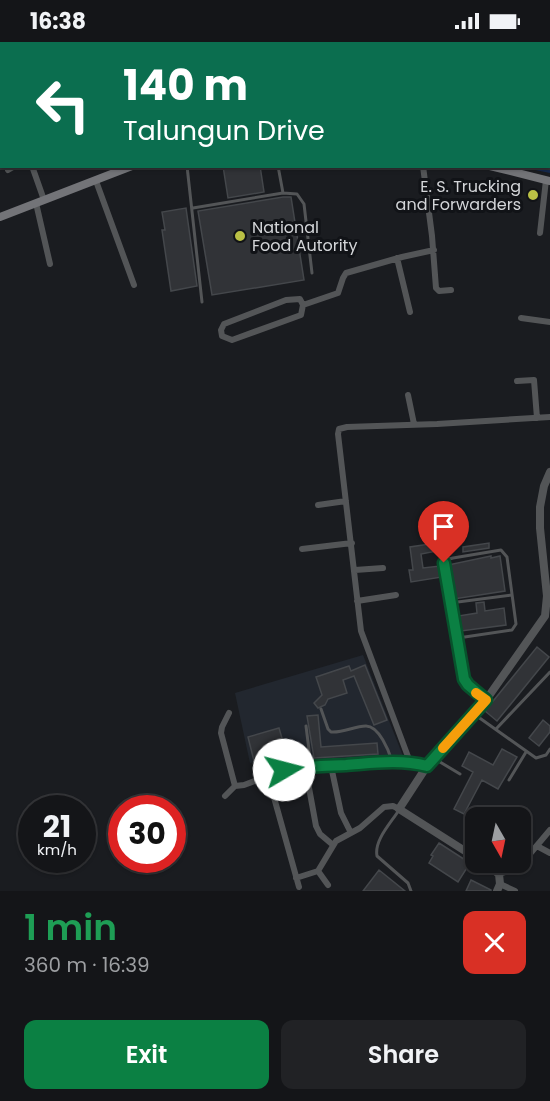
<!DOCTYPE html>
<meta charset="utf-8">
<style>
:root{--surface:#141518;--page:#212225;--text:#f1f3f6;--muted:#9d9fa2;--line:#333437;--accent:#0b8043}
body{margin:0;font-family:Poppins,sans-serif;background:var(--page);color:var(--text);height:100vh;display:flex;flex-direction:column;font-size:22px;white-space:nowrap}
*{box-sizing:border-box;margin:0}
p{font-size:20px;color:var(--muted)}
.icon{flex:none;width:33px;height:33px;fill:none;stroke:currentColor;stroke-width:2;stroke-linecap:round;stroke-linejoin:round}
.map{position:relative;height:849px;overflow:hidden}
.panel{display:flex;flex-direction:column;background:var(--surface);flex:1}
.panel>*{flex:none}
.guide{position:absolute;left:0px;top:0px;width:550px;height:126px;box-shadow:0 2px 4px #0004,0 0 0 2px var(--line);background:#0b6e4f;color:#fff;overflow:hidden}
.needle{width:39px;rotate:171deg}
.buttons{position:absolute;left:465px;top:765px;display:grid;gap:12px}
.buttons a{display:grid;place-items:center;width:66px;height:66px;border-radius:12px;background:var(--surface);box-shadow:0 2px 4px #0004,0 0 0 2px var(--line);font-size:30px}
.speed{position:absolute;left:18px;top:753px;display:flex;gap:12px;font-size:30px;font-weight:700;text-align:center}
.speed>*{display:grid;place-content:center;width:78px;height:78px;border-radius:50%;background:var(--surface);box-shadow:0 2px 4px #0004,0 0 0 2px var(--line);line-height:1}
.speed small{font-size:15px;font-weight:400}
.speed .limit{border:9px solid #d22;background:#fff;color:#111}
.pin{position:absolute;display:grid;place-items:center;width:51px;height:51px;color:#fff;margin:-62px -26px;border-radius:50% 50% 50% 0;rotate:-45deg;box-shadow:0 0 6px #0007}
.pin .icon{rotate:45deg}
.me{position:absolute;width:66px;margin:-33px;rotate:82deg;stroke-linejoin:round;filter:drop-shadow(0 0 4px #0008)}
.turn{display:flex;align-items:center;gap:21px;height:126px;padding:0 24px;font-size:27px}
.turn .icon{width:78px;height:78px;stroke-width:2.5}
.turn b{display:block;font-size:42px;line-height:51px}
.round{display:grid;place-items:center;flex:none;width:63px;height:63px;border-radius:12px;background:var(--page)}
.headline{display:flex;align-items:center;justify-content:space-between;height:102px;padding:0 24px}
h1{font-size:36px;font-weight:600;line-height:45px;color:#1e9e55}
.cta{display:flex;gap:12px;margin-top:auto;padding:12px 24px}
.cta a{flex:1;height:69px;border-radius:12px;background:var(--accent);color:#fff;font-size:24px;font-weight:600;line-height:69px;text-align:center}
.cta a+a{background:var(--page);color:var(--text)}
.status{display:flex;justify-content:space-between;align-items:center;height:42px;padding:0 30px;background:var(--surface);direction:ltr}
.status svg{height:16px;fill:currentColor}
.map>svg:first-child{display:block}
.built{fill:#22272f}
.green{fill:#162a4f}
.building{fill:#313337;stroke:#44474b;stroke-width:1.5}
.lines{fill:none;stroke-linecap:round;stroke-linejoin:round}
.service{stroke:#535557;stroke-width:3}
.minor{stroke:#535557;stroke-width:6}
.tertiary{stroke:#535557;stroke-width:8}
.secondary{stroke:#737478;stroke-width:8}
.route-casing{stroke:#07532c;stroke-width:15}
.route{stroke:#0b8043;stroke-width:10}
.slow{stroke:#f59e0b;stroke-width:10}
.poi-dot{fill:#bac045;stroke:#111317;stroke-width:2}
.labels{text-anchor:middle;stroke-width:6;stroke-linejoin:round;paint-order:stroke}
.poi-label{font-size:16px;fill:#d3d5d8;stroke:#111317;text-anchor:end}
</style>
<div class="status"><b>16:38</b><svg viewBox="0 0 49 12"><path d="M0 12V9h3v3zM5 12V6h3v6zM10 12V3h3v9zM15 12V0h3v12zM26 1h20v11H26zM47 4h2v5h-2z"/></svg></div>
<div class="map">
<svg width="550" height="849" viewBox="0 0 550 849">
<rect width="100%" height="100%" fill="#1a1c20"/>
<path class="built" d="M363,613L403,714L260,719L250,721L235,651Z"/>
<path class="green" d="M520,0H550V131L521,125L549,124V2Z"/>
<path class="building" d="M223,124H260L264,150L228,156Z
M283,155H291L304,238L212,253L198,169Z
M186,166L197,244L171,249L162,188H165L162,170Z
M436,501L437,509L421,512L423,526L440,524L442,535L411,540L409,528H413L410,505Z
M489,501V506L463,510V505Z
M491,514V516L500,514L505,549L454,557L448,523Z
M484,560L485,569L504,566L506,583L461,589L458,574L477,571L476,561Z
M537,605L549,615L497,679L485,669Z
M365,623L387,678L374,683L354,634L343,638L347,651L328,657L325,663L318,666L314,661L322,653L316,635L349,624L351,629Z
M318,673L321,705L377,701L378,712L314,716L307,674Z
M543,678L550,684V690L539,704L529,696Z
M279,686L286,710L254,719L248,695Z
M502,707L517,715L498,747L482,738L464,772L454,767L473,730L462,724L469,710L493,723Z
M439,801L470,821L458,840L429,821L433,814L431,813Z
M379,828L405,849H363Z
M471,838L491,848V849H466Z"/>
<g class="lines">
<path class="service" d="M187,124L202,260
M278,124L283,151
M193,166L283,151L297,152L304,162L312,231
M450,561L512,553
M458,596L512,588L516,582L507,515L501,508L453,516L446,518L444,523L458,596L464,637L468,643L486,658
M321,667L328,687L331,690C344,691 354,684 366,684C379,684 389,709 392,719
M474,672L536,716L546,713L550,707
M306,684L311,724
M496,687L550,630
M435,717L460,732
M509,738L526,710
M399,768C391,781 374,798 377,814L408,841L411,849"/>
<path class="minor" d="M24,0V2
M58,0V2
M110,0L111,2
M175,0V2
M240,0V2
M309,0L310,2
M80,2L100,0
M358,2L362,0
M0,35L2,34
M0,64H2
M32,124L44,158
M423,124L432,194L436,246L439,249L451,248
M8,128L15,124
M96,139L134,243
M36,161L50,222
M540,191L546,138
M397,216L410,270
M303,263L300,257L286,258L224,282L221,288L222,294L232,298L301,273L303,263L338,251L343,236L346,231L402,215L434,208
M521,276L550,280
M517,339L534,338L537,376
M408,353L414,382
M318,463L346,459
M302,507L352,501
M355,528L383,526
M357,559L396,553
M229,671L222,685L221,691L235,744L244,743L284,728L305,724L410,720L427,724
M410,720L361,589L338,392L339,387L347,385L437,382L550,375
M305,724L316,784L320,792L333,803
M331,724L341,771L351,791
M268,734L299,845
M225,754L235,744
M537,804L550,811
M318,829L328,843
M499,832L518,826L550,788
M296,836L318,829L336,799L360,786L384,765L393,764L399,767
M500,842L515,849"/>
<path class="tertiary" d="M476,816L399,767L427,724L486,658L545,574L547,554L540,486V465L544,444L550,430
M483,820L499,832L500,842L497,849"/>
<path class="secondary" d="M490,124L550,139
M0,175L132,124"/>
</g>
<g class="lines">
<defs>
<path id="route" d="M284,728C305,724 325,724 346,723C373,721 400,717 427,724L486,658L468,643L464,637L444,521"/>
</defs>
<use href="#route" class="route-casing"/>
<use href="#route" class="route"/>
<path class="slow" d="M443,706L486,658L476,651"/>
</g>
<g class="poi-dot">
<circle cx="533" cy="153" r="6"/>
<circle cx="240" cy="194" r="6"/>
</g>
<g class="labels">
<g class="poi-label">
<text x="521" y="150">E. S. Trucking<tspan x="521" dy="18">and Forwarders</tspan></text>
<text x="252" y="191" text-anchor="start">National<tspan x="252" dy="18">Food Autority</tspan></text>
</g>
</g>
</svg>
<div class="buttons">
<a><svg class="needle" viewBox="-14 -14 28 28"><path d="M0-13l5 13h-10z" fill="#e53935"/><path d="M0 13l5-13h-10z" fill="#9d9fa2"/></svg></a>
</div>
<div class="speed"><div>21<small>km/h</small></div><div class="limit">30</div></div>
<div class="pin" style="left:444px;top:521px;background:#d93025"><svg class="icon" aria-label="arrive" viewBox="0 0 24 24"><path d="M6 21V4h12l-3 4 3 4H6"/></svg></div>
<svg class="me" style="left:284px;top:728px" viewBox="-20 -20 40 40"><circle r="19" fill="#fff"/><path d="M0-13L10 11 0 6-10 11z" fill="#0b8043"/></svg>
<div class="guide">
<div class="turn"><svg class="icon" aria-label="left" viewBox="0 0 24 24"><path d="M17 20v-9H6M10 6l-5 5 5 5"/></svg><div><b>140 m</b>Talungun Drive</div></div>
</div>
</div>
<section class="panel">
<div class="headline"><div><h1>1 min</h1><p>360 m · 16:39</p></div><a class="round" style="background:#d93025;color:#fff"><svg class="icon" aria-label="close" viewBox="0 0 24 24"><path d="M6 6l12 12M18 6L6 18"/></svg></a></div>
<div class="cta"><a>Exit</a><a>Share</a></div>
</section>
